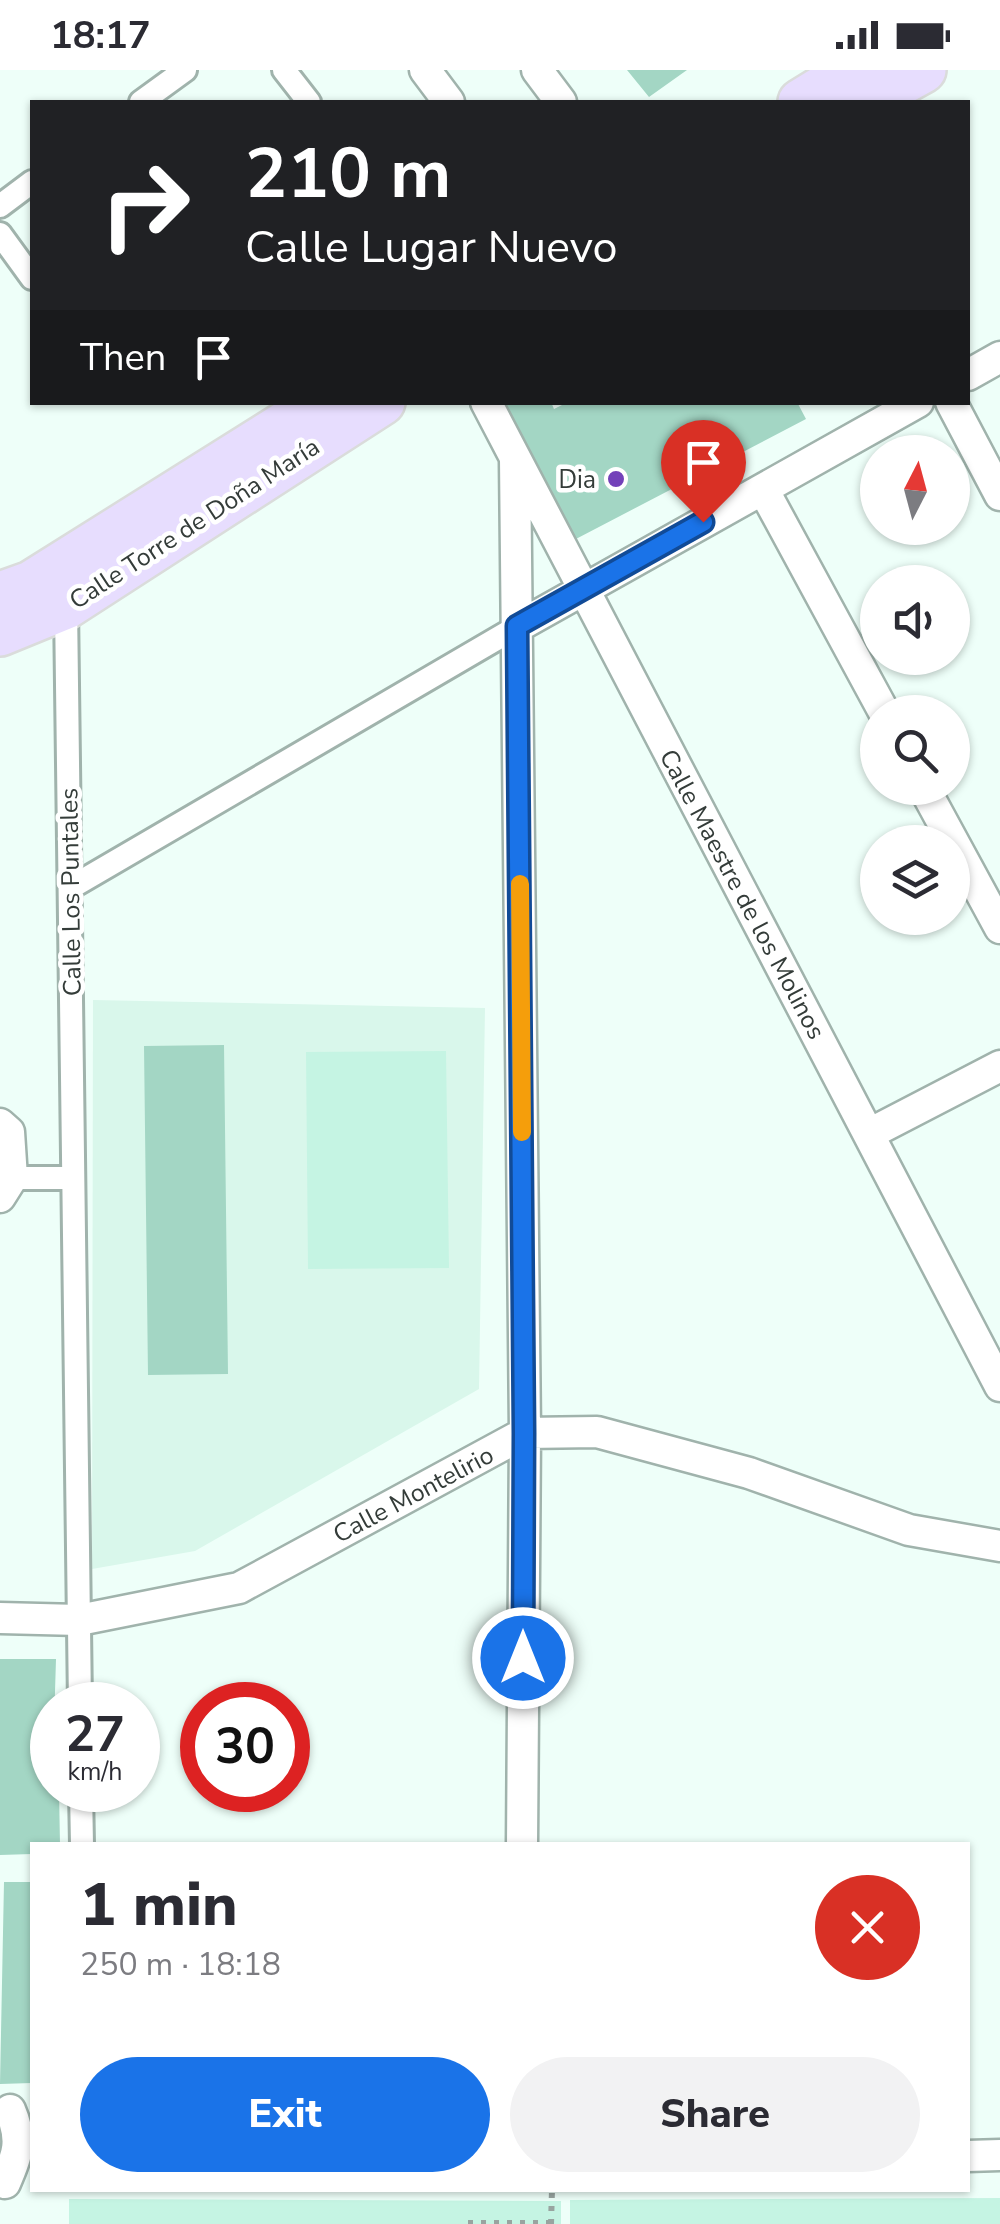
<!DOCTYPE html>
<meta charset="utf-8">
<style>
:root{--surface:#fff;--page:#f2f2f3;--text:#2b2b33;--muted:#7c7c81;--accent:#1a73e8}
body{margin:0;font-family:"Nunito Sans",sans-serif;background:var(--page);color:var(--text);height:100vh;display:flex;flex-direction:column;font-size:38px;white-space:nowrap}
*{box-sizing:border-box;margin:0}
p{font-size:32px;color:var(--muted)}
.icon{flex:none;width:55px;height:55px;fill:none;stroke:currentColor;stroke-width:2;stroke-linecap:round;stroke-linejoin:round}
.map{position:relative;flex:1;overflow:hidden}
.sheet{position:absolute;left:30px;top:1772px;width:940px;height:350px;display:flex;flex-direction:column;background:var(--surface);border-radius:0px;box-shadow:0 2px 8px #0004}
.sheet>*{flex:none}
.guide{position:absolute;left:30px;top:30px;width:940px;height:305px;border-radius:0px;box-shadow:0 2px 8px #0004;background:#202124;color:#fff;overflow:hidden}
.needle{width:65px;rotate:6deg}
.buttons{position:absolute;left:860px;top:365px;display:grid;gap:20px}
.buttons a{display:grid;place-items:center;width:110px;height:110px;border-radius:50%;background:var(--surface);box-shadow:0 2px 8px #0004;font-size:50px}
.speed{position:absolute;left:30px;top:1612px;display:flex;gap:20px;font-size:50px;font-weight:700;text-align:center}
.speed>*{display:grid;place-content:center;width:130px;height:130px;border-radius:50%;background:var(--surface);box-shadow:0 2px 8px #0004;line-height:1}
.speed small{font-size:25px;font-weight:400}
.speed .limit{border:15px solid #d22;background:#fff;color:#111}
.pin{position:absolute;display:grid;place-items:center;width:85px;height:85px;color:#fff;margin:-102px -42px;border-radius:50% 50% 50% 0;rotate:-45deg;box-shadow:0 0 10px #0007}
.pin .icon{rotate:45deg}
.me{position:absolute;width:110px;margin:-55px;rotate:0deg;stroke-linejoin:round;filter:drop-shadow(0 0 8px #0008)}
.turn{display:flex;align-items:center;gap:35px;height:210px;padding:0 50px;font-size:45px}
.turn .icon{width:130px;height:130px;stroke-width:2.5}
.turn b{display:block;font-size:70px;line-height:85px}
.then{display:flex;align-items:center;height:95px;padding:0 50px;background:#0003;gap:20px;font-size:38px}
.round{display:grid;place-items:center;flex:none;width:105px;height:105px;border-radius:52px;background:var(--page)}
.summary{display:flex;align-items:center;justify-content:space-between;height:170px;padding:0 50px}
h1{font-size:60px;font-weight:800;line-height:75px}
.button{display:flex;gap:20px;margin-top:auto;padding:20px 50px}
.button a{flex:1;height:115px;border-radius:60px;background:var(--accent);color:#fff;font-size:40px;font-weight:800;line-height:115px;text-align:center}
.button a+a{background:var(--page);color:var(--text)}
.status{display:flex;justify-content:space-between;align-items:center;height:70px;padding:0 50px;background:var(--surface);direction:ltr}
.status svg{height:28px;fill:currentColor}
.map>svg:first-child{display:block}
.built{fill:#d9f7eb}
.green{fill:#c5f4e3}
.building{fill:#a3d6c4}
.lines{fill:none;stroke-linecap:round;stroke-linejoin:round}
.pedestrian-casing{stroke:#a0b3ac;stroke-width:28}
.minor-casing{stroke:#a0b3ac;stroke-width:35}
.primary-casing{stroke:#dadcdb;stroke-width:50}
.path{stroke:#98a4a0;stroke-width:6;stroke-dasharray:5 8;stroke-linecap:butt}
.pedestrian{stroke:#fff;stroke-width:22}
.minor{stroke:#fff;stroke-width:30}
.primary{stroke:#e7ddfe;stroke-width:45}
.route-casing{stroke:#114b97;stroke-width:25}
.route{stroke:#1a73e8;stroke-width:18}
.slow{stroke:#f59e0b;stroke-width:18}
.poi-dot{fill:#7341b9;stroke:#fff;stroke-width:4}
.labels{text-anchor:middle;stroke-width:9;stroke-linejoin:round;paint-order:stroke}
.poi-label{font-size:25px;fill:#343c39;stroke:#fff;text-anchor:end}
.street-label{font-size:25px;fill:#343c39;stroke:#fff}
</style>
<div class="status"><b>18:17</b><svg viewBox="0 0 49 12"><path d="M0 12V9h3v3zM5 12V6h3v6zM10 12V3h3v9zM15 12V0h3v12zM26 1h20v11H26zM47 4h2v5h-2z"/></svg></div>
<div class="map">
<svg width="1000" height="2154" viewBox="0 0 1000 2154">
<rect width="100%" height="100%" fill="#eefff9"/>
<path class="built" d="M93,930L485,938L479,1319L195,1481L92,1499Z"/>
<path class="green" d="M446,981L449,1198L308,1199L306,982Z
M1000,2128V2154H570V2130Z
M69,2129L561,2131V2154H69Z"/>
<path class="building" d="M627,0H687L649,27Z
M501,332H551L554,339L568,332H797L806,349L574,470Z
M224,975L228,1304L148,1305L144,976Z
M0,1589H56L52,1720H59L60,1775H32V1784L0,1785Z
M4,1812H32V2013L0,2014Z"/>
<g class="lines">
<defs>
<path id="pedestrian" d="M284,0L309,32
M141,32L185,0
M0,136L32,112
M0,164L32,208
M66,536L80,1635
M70,818L517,557
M12,1108H73
M81,1720L82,1775"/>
<path id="minor" d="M425,0L449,32
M537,0L561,32
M968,305L1000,287
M486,332L1000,1316
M951,332L1000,425
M515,389L525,1363L522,1775
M763,419L884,642
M517,557L918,332
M924,718L1000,858
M0,1054L9,1062L12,1108L0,1127
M869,1064L1000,996
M0,1548L79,1550L239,1518L525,1363L597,1362L749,1403L909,1460L1000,1476
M968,2086L1000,2085
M5,2113C18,2084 23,2070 10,2040"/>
<path id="primary" d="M801,32L853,0
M865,32L923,0
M0,525L31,514L321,332
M0,563L66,536L382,332"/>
</defs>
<use href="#pedestrian" class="pedestrian-casing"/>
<use href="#minor" class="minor-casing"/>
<use href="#primary" class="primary-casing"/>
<path class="path" d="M468,2153H551
M551,2154L552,2120"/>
<use href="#pedestrian" class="pedestrian"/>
<use href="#minor" class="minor"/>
<use href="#primary" class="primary"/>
</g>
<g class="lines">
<defs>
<path id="route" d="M523,1588L524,1363L517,556L703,452"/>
</defs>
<use href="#route" class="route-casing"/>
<use href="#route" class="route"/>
<path class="slow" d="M520,814L522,1062"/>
</g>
<circle class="poi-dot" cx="616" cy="409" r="10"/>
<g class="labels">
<g class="poi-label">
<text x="596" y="418">Dia</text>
</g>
<g class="street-label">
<text transform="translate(194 453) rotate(-33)" y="9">Calle Torre de Doña María</text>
<text transform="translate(70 822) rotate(-91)" y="9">Calle Los Puntales</text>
<text transform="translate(743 824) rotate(62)" y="9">Calle Maestre de los Molinos</text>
<text transform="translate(413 1424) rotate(-28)" y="9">Calle Montelirio</text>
</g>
</g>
</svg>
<div class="buttons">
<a><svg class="needle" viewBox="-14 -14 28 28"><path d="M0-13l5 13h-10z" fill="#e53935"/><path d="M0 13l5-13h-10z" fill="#7c7c81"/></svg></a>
<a><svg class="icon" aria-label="sound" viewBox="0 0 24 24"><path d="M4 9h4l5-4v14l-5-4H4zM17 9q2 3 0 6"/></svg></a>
<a><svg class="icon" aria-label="search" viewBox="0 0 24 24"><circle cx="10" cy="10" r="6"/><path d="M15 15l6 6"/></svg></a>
<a><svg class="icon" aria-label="layers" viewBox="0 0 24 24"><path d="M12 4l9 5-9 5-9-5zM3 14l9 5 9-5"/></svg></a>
</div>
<div class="speed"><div>27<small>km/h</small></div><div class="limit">30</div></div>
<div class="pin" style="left:703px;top:452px;background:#d93025"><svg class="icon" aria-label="arrive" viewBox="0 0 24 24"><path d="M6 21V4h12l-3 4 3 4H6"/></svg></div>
<svg class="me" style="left:523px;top:1588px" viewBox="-20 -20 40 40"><circle r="17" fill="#1a73e8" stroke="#fff" stroke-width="3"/><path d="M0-11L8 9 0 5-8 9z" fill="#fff"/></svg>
<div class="guide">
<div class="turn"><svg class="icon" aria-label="right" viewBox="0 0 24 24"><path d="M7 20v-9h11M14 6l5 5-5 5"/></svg><div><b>210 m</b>Calle Lugar Nuevo</div></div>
<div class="then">Then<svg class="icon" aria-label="arrive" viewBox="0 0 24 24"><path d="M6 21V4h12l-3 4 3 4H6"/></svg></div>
</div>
<section class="sheet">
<div class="summary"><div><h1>1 min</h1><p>250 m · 18:18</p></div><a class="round" style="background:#d93025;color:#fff"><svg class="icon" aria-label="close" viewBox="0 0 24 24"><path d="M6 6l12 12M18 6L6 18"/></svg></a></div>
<div class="button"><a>Exit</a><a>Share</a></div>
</section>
</div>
